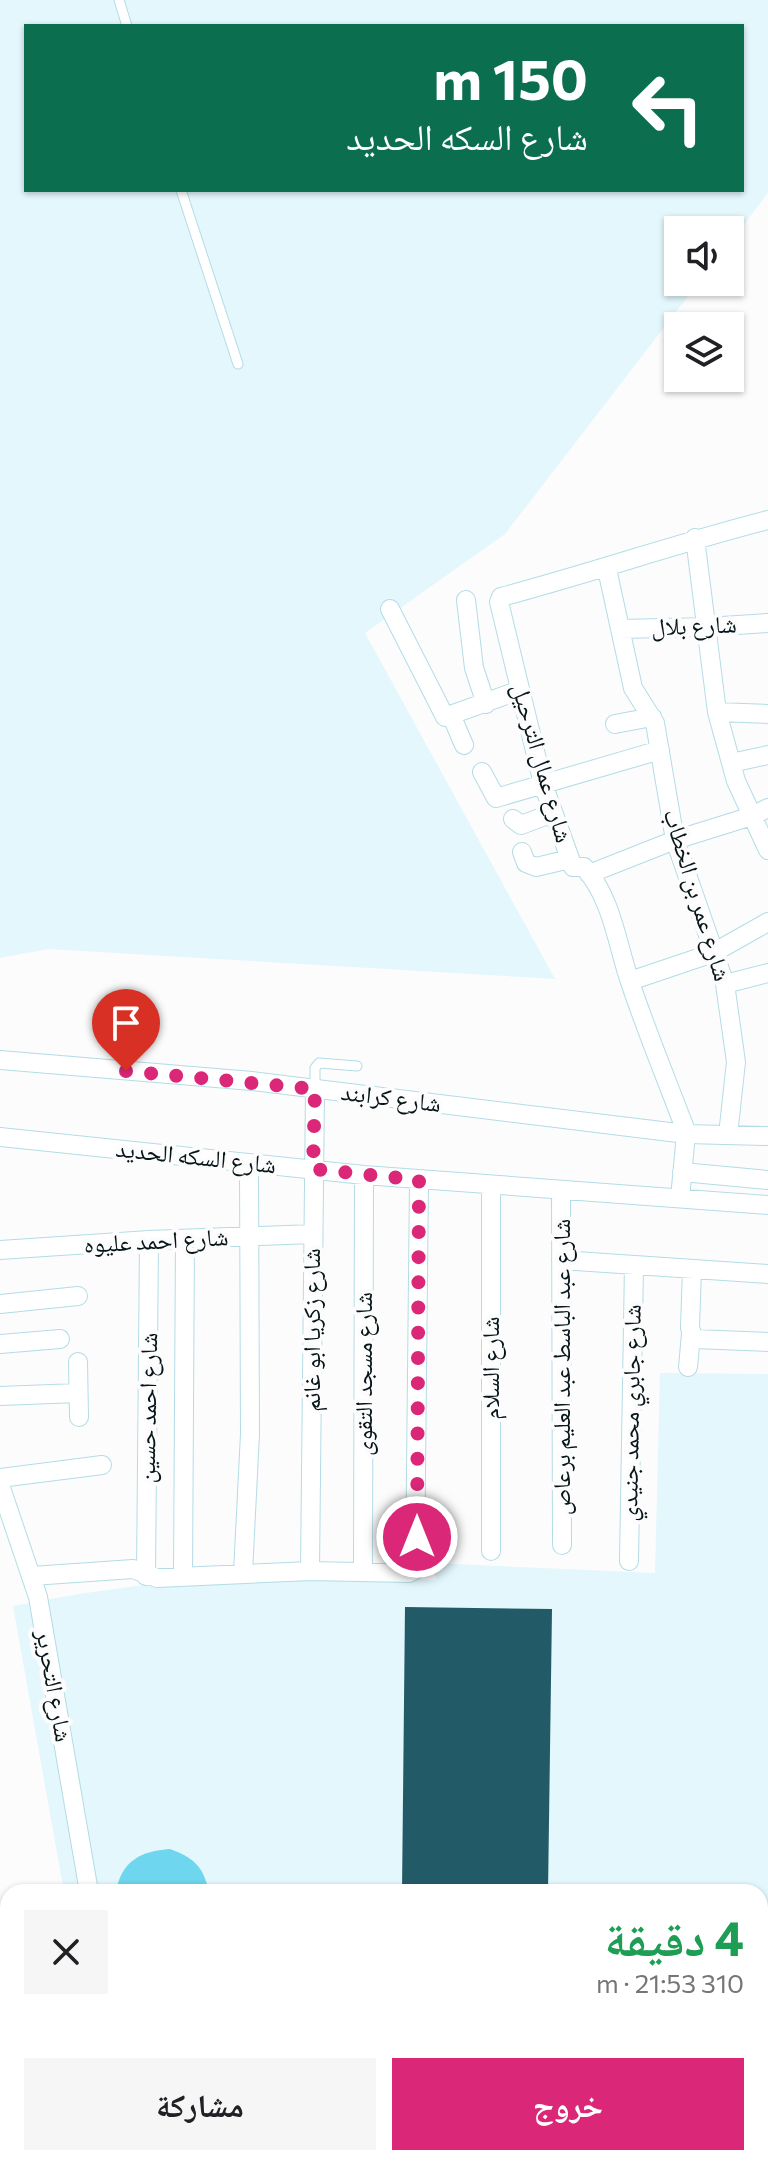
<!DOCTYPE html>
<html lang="ar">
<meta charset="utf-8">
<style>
:root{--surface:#fff;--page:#f6f6f6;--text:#202124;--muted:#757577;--accent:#db2777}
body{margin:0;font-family:Commissioner,"Noto Naskh Arabic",sans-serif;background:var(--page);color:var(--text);direction:rtl;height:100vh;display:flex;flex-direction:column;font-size:30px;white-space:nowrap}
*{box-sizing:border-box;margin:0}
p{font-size:26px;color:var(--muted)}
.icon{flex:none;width:44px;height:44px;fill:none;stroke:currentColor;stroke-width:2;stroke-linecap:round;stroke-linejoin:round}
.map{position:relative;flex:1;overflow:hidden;direction:ltr}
.side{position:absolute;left:0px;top:1884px;width:768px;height:282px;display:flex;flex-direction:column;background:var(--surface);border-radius:24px 24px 0 0;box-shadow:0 2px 6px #0004;direction:rtl}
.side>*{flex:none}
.guide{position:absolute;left:24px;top:24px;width:720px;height:168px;border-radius:0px;box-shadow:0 2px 6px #0004;direction:rtl;background:#0b6e4f;color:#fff;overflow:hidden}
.fabs{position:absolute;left:664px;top:216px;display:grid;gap:16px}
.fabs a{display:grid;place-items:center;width:80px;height:80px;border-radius:0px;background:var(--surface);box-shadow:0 2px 6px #0004;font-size:40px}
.pin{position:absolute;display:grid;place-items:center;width:68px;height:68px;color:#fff;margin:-82px -34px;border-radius:50% 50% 50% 0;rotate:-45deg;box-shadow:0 0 8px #0007}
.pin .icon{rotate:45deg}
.me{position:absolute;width:88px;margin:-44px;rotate:0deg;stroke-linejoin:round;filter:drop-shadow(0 0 6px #0008)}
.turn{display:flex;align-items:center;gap:28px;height:168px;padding:0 24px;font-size:36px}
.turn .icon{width:104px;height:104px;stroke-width:2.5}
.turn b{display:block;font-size:56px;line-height:68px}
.round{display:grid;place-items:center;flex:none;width:84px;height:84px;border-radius:0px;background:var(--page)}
.headline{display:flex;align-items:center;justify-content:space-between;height:136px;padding:0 24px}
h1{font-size:48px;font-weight:700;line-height:60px;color:#1e9e55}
.action{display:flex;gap:16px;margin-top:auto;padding:16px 24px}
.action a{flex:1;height:92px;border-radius:0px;background:var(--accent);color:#fff;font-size:32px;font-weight:700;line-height:92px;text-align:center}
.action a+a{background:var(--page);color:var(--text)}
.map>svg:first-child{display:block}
.built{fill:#e3f7fc;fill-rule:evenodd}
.water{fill:#6ed6ee}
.building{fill:#225b67}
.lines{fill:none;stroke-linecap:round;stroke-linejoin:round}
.lane-casing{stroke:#b3dce6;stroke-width:11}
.street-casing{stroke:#b3dce6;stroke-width:20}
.lane{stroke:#fff;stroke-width:9}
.street{stroke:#fff;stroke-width:18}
.route{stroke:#db2777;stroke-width:14;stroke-dasharray:0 25.2}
.labels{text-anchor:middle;stroke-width:8;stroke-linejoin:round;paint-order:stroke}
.street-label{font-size:24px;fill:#061518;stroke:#fcfcfc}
</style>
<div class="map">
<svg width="768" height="2165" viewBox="0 0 768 2165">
<rect width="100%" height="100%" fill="#fcfcfc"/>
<path class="built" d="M0,0H768V193L730,242V230H678V282H699L505,534L365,633L555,979L48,949L0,958ZM26,26H742V190H26Z
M660,1373L768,1374V2028H760V1892H64L13,1606L79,1594L243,1571L436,1580L433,1563L655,1573Z
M0,2019L8,2056V2158H30L31,2165H0Z
M364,2158H688L687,2165H364Z"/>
<path class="water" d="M170,1849C194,1858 203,1866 209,1892H116C121,1861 141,1851 170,1849Z"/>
<path class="building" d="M405,1607L552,1609L548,1892H402Z"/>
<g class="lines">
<defs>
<path id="lane" d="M119,0L127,26
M181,190L238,364
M315,1089V1068L319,1063L357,1066
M760,2018H768
M321,2165V2158"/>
<path id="street" d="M695,538L717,712L736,781L768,850
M607,569L633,688L655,723L675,840L725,984L736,1062L728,1135
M466,600L474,668L486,704
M390,609L445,717L520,690
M620,629L707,627L768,623
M717,712L768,714
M452,717L464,745
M615,724L652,717
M731,763L768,755
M482,772L496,798L660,750
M513,819L521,825L553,813
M522,852L526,863L536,867L570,859
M589,874L675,840L752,816L768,808
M630,981L713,953L768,922
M725,984L768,973
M0,1060L252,1081L686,1134
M687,1134C668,1083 647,1033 630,982C617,944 612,898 584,867H573L543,784L499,602L501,597C591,573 678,543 768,520
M0,1137L364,1175L768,1205
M682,1172L768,1180
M491,1186V1551
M561,1190L562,1545
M680,1198L686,1134L768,1136
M0,1250L149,1240L313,1234
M561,1260L768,1274
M692,1269L690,1328L694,1339L768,1342
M0,1304L78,1296
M0,1344L60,1339
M78,1362L79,1417
M688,1367L691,1334
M0,1396L78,1393
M0,1478L102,1465
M0,1485L38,1597L89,1892
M629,1561L634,1265
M310,1571L315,1089
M363,1572L364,1175
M243,1573L250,1434L249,1163
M32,1576L133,1569L157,1578L310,1571L409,1573L415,1570L419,1180
M146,1576L149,1240
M183,1576L185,1239
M122,2158V2165
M182,2158V2165
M238,2158V2165"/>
</defs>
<use href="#lane" class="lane-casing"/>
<use href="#street" class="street-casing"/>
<use href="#lane" class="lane"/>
<use href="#street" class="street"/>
</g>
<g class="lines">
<path class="route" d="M126,1071L315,1089L313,1169L419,1180L417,1537"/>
</g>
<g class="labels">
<g class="street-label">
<text transform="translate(694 626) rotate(-2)" y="8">شارع بلال</text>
<text transform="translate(542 763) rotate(74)" y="8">شارع عمال الترحيل</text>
<text transform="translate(697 895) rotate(73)" y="8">شارع عمر بن الخطاب</text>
<text transform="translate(391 1098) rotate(7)" y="8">شارع كرابند</text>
<text transform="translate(196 1157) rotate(6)" y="8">شارع السكه الحديد</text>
<text transform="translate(156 1241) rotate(-3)" y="8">شارع احمد عليوه</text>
<text transform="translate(312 1330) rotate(-90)" y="8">شارع زكريا ابو غانم</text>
<text transform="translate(562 1367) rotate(-90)" y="8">شارع عبد الباسط عبد العليم برعاص</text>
<text transform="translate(491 1368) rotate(-90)" y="8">شارع السلام</text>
<text transform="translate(364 1374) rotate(-90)" y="8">شارع مسجد التقوى</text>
<text transform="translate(148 1408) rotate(-89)" y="8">شارع احمد حسين</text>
<text transform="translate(631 1413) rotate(-89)" y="8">شارع جابري محمد جنيدي</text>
<text transform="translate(54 1686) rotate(80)" y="8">شارع التحرير</text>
</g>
</g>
</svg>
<div class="fabs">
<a><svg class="icon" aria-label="sound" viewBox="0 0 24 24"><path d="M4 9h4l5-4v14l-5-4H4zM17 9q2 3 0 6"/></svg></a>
<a><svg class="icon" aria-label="layers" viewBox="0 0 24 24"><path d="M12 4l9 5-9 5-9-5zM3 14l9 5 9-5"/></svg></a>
</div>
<div class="pin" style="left:126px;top:1071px;background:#d93025"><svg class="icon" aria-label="arrive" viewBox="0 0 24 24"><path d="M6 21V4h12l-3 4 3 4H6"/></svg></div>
<svg class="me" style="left:417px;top:1537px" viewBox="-20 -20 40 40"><circle r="17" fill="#db2777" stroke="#fff" stroke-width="3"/><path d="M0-11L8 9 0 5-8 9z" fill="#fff"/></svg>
<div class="guide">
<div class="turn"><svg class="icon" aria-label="left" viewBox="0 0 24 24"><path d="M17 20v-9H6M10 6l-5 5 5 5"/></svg><div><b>150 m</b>شارع السكه الحديد</div></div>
</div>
<section class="side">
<div class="headline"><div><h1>4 دقيقة</h1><p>310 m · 21:53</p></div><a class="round"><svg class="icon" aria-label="close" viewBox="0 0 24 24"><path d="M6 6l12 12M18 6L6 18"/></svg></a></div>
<div class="action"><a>خروج</a><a>مشاركة</a></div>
</section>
</div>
